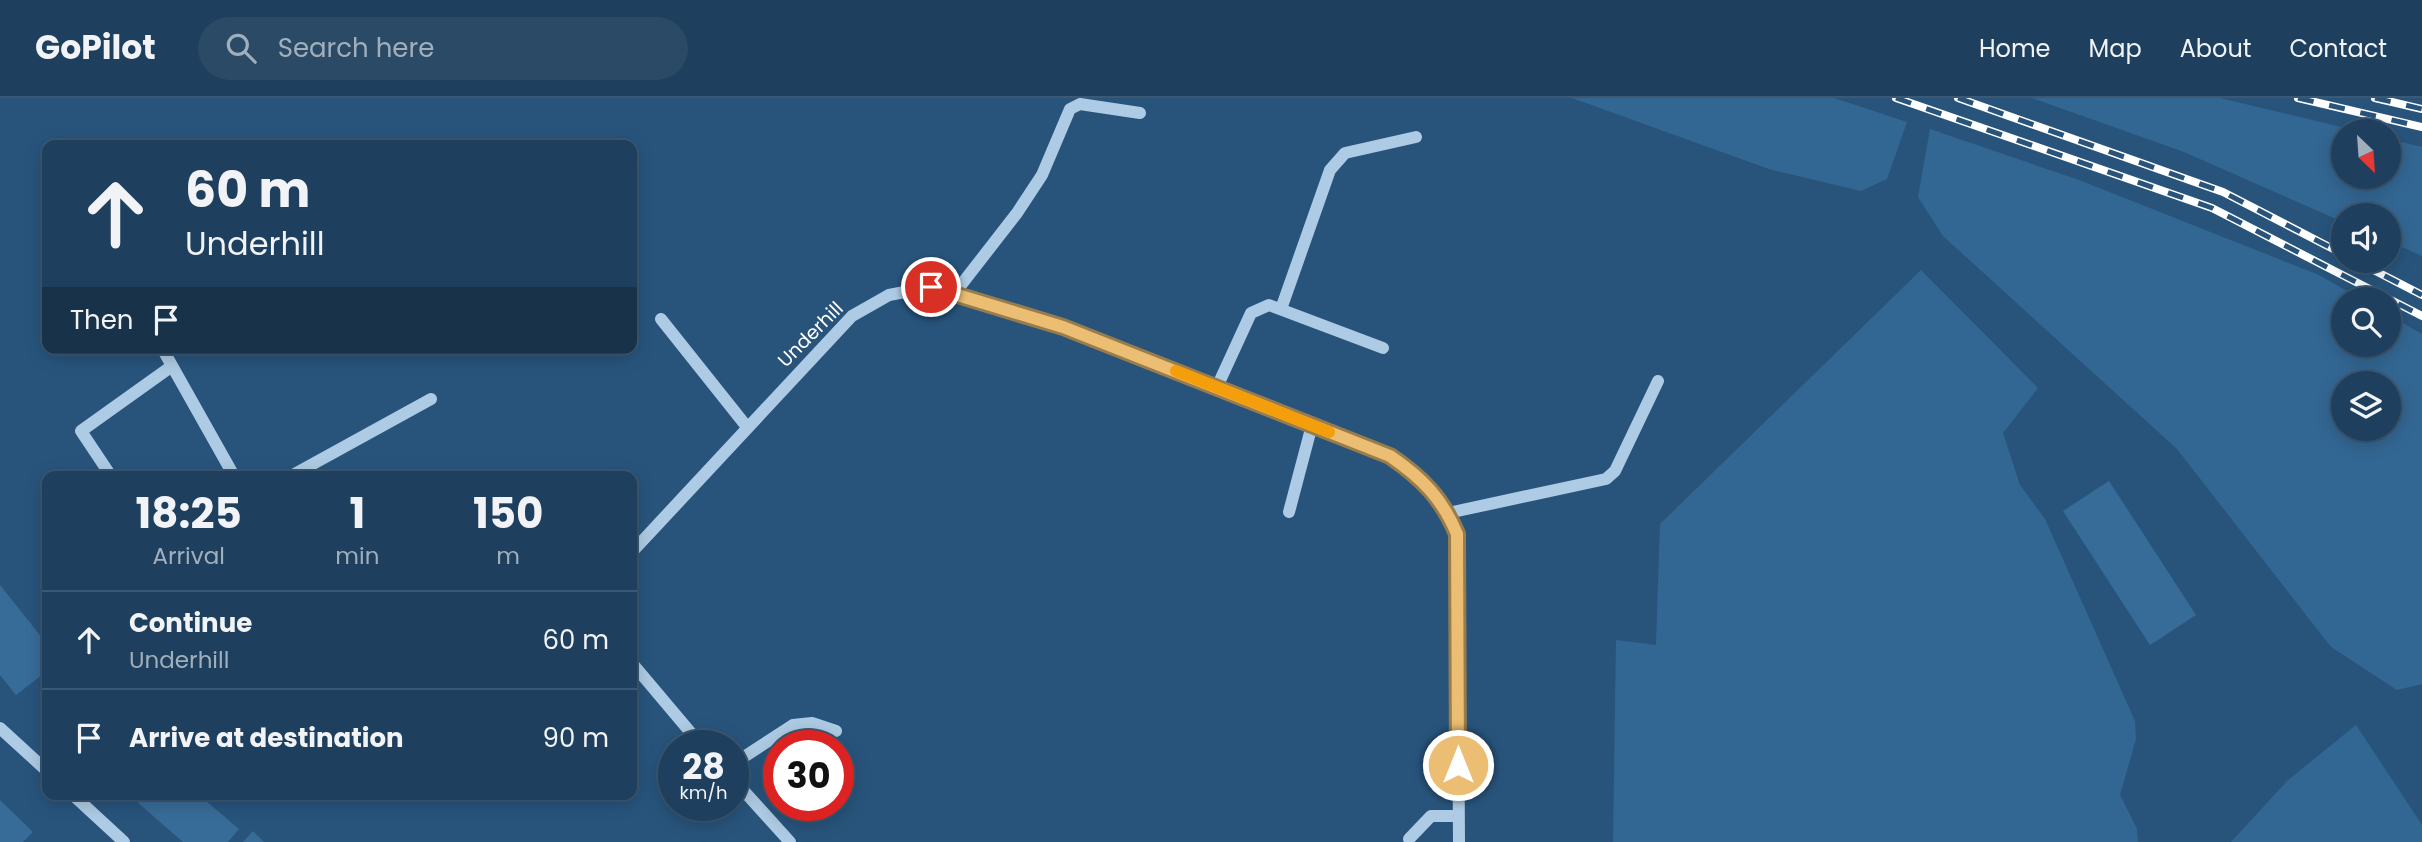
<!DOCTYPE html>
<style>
:root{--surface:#1e3f5d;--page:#2b4a66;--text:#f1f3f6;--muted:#a1afbc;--line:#3c5872}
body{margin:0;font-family:Poppins,sans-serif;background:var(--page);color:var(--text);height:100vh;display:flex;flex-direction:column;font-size:26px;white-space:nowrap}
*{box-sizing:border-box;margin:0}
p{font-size:23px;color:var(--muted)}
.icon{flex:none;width:38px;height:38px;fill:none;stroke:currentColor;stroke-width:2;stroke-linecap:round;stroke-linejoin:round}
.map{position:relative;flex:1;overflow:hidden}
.panel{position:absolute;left:42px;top:373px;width:595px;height:329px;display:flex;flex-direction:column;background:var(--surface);border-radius:14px;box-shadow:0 4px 18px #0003,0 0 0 2px var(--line)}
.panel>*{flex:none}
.banner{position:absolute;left:42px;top:42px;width:595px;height:214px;border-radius:14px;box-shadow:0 4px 18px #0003,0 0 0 2px var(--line);background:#1e3f5d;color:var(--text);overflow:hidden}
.needle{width:46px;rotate:155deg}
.controls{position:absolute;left:2331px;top:21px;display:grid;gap:14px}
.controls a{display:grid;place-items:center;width:70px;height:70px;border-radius:50%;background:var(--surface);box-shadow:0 4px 18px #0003,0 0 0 2px var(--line);font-size:35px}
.speed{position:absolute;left:658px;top:632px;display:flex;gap:14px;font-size:35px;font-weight:700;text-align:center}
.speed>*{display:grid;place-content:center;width:91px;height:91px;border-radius:50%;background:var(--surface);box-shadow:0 4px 18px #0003,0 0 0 2px var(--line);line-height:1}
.speed small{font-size:18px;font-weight:400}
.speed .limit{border:10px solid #d22;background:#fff;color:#111}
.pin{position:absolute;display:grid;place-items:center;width:60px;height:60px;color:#fff;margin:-30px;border:4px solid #fff;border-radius:50%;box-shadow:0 2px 7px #0007}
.me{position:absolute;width:77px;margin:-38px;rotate:0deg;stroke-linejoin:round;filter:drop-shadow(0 0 5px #0008)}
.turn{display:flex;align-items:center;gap:24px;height:147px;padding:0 28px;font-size:32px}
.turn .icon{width:91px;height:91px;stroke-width:2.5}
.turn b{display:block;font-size:49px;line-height:60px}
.then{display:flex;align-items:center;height:66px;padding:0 28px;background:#0003;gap:14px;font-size:26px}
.eta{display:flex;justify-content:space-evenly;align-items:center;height:119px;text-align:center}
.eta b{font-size:42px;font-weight:700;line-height:49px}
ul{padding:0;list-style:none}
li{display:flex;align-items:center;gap:21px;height:98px;padding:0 28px;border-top:2px solid var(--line)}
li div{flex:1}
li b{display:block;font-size:26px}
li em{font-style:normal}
header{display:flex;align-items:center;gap:42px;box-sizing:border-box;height:98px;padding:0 35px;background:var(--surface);border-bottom:2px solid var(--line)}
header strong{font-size:33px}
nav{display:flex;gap:38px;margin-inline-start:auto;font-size:24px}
.search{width:490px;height:63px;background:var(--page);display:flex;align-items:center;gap:18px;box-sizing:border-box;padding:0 24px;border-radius:38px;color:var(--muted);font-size:26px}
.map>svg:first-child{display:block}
.green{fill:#336793;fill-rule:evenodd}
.building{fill:#386c98}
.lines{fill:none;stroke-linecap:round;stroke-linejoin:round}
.minor{stroke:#adcbe4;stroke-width:12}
.rail-casing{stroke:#fff;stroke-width:8}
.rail{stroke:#28547c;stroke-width:5;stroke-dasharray:16;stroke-linecap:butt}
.route-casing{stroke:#997c4b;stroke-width:18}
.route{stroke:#ebbe73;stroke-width:12}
.slow{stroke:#f59e0b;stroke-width:12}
.labels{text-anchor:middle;stroke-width:7;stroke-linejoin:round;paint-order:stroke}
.street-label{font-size:19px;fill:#fff;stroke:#28547c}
</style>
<header>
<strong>GoPilot</strong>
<div class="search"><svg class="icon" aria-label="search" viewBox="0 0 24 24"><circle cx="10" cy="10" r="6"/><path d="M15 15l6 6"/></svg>Search here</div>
<nav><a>Home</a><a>Map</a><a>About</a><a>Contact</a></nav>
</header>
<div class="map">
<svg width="2422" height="744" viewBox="0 0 2422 744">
<rect width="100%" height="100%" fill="#28547c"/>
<path class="green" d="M1572,0H1834L1907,24L1887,81L1861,93L1769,71Z
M2032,0H2220L2358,33H2343V79H2389V41L2422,49V158L2389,143V117H2343V124L2184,54Z
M1930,31L2079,82L2319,177L2361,201H2343V247H2389V217L2422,236V586L2397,592L2331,549L2177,351L1943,138L1918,99ZM2389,285V331H2343V285Z
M1921,172L2038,290L2003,335L2020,387L2045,421L2135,623L2136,641L2120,697L2137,731L2138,744H1613L1616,542L1656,547L1660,426Z
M2356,627L2422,727V744H2231L2287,683Z"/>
<path class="building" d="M2109,383L2196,517L2150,547L2063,413Z
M0,487L47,546V573L16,597L0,577Z
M128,696H198L239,731L228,744H183Z
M0,702L33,734L23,744H0Z
M253,733L264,744H243Z"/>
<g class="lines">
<path class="minor" d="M954,196L1017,115L1042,77L1070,11L1080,6L1140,15
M1281,211L1330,72L1345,55L1416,39
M661,221L747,329
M162,250L234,378
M1217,289L1251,215L1269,207L1383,250
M111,378L81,333L172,268
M291,378L431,301
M1289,414L1312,327
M1448,415L1606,381L1615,373L1658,283
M632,454L852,218L889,197L931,189L1063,229L1390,358C1422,380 1442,400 1457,436L1459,744
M632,565L702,648
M0,630L47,673
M733,666L793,627L812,625L836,633
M733,681L790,744
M72,696L124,744
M1409,741L1431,718H1459"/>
<defs>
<path id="rail" d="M1896,0L2212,110L2422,218
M1958,0L2223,94L2343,156
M2298,0L2422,29
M2375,0L2422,11
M2356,163L2422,197"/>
</defs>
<use href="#rail" class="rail-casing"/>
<use href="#rail" class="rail"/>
</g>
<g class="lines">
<defs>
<path id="route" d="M931,189L1063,229L1390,358C1422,380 1442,400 1457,436L1458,667"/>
</defs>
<use href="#route" class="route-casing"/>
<use href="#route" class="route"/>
<path class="slow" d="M1176,273L1329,334"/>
</g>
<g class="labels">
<g class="street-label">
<text transform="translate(810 236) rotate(-45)" y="7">Underhill</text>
</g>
</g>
</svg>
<div class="controls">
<a><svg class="needle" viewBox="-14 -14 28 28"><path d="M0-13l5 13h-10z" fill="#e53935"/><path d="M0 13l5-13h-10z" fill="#a1afbc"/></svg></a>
<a><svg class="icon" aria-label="sound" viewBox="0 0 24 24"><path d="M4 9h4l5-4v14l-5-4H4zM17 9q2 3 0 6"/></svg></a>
<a><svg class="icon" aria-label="search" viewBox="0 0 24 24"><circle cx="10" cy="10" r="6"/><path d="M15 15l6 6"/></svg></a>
<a><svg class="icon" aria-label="layers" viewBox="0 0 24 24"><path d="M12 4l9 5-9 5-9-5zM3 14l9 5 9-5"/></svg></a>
</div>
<div class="speed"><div>28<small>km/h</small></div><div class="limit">30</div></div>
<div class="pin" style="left:931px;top:189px;background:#d93025"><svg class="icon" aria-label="arrive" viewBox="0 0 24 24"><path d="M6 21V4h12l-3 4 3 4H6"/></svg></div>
<svg class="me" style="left:1458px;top:667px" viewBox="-20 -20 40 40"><circle r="17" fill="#ebbe73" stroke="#fff" stroke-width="3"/><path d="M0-11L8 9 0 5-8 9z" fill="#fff"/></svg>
<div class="banner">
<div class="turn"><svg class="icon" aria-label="ahead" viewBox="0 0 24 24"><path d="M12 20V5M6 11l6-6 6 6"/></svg><div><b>60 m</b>Underhill</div></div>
<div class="then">Then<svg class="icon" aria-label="arrive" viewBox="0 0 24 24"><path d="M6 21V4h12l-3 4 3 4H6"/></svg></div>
</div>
<section class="panel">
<div class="eta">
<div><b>18:25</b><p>Arrival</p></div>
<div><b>1</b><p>min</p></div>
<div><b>150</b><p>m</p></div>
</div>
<ul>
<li><svg class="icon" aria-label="ahead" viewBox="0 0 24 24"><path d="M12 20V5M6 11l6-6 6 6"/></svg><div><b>Continue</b><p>Underhill</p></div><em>60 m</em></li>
<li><svg class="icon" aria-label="arrive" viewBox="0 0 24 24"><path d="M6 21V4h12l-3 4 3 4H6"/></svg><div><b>Arrive at destination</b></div><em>90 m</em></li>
</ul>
</section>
</div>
